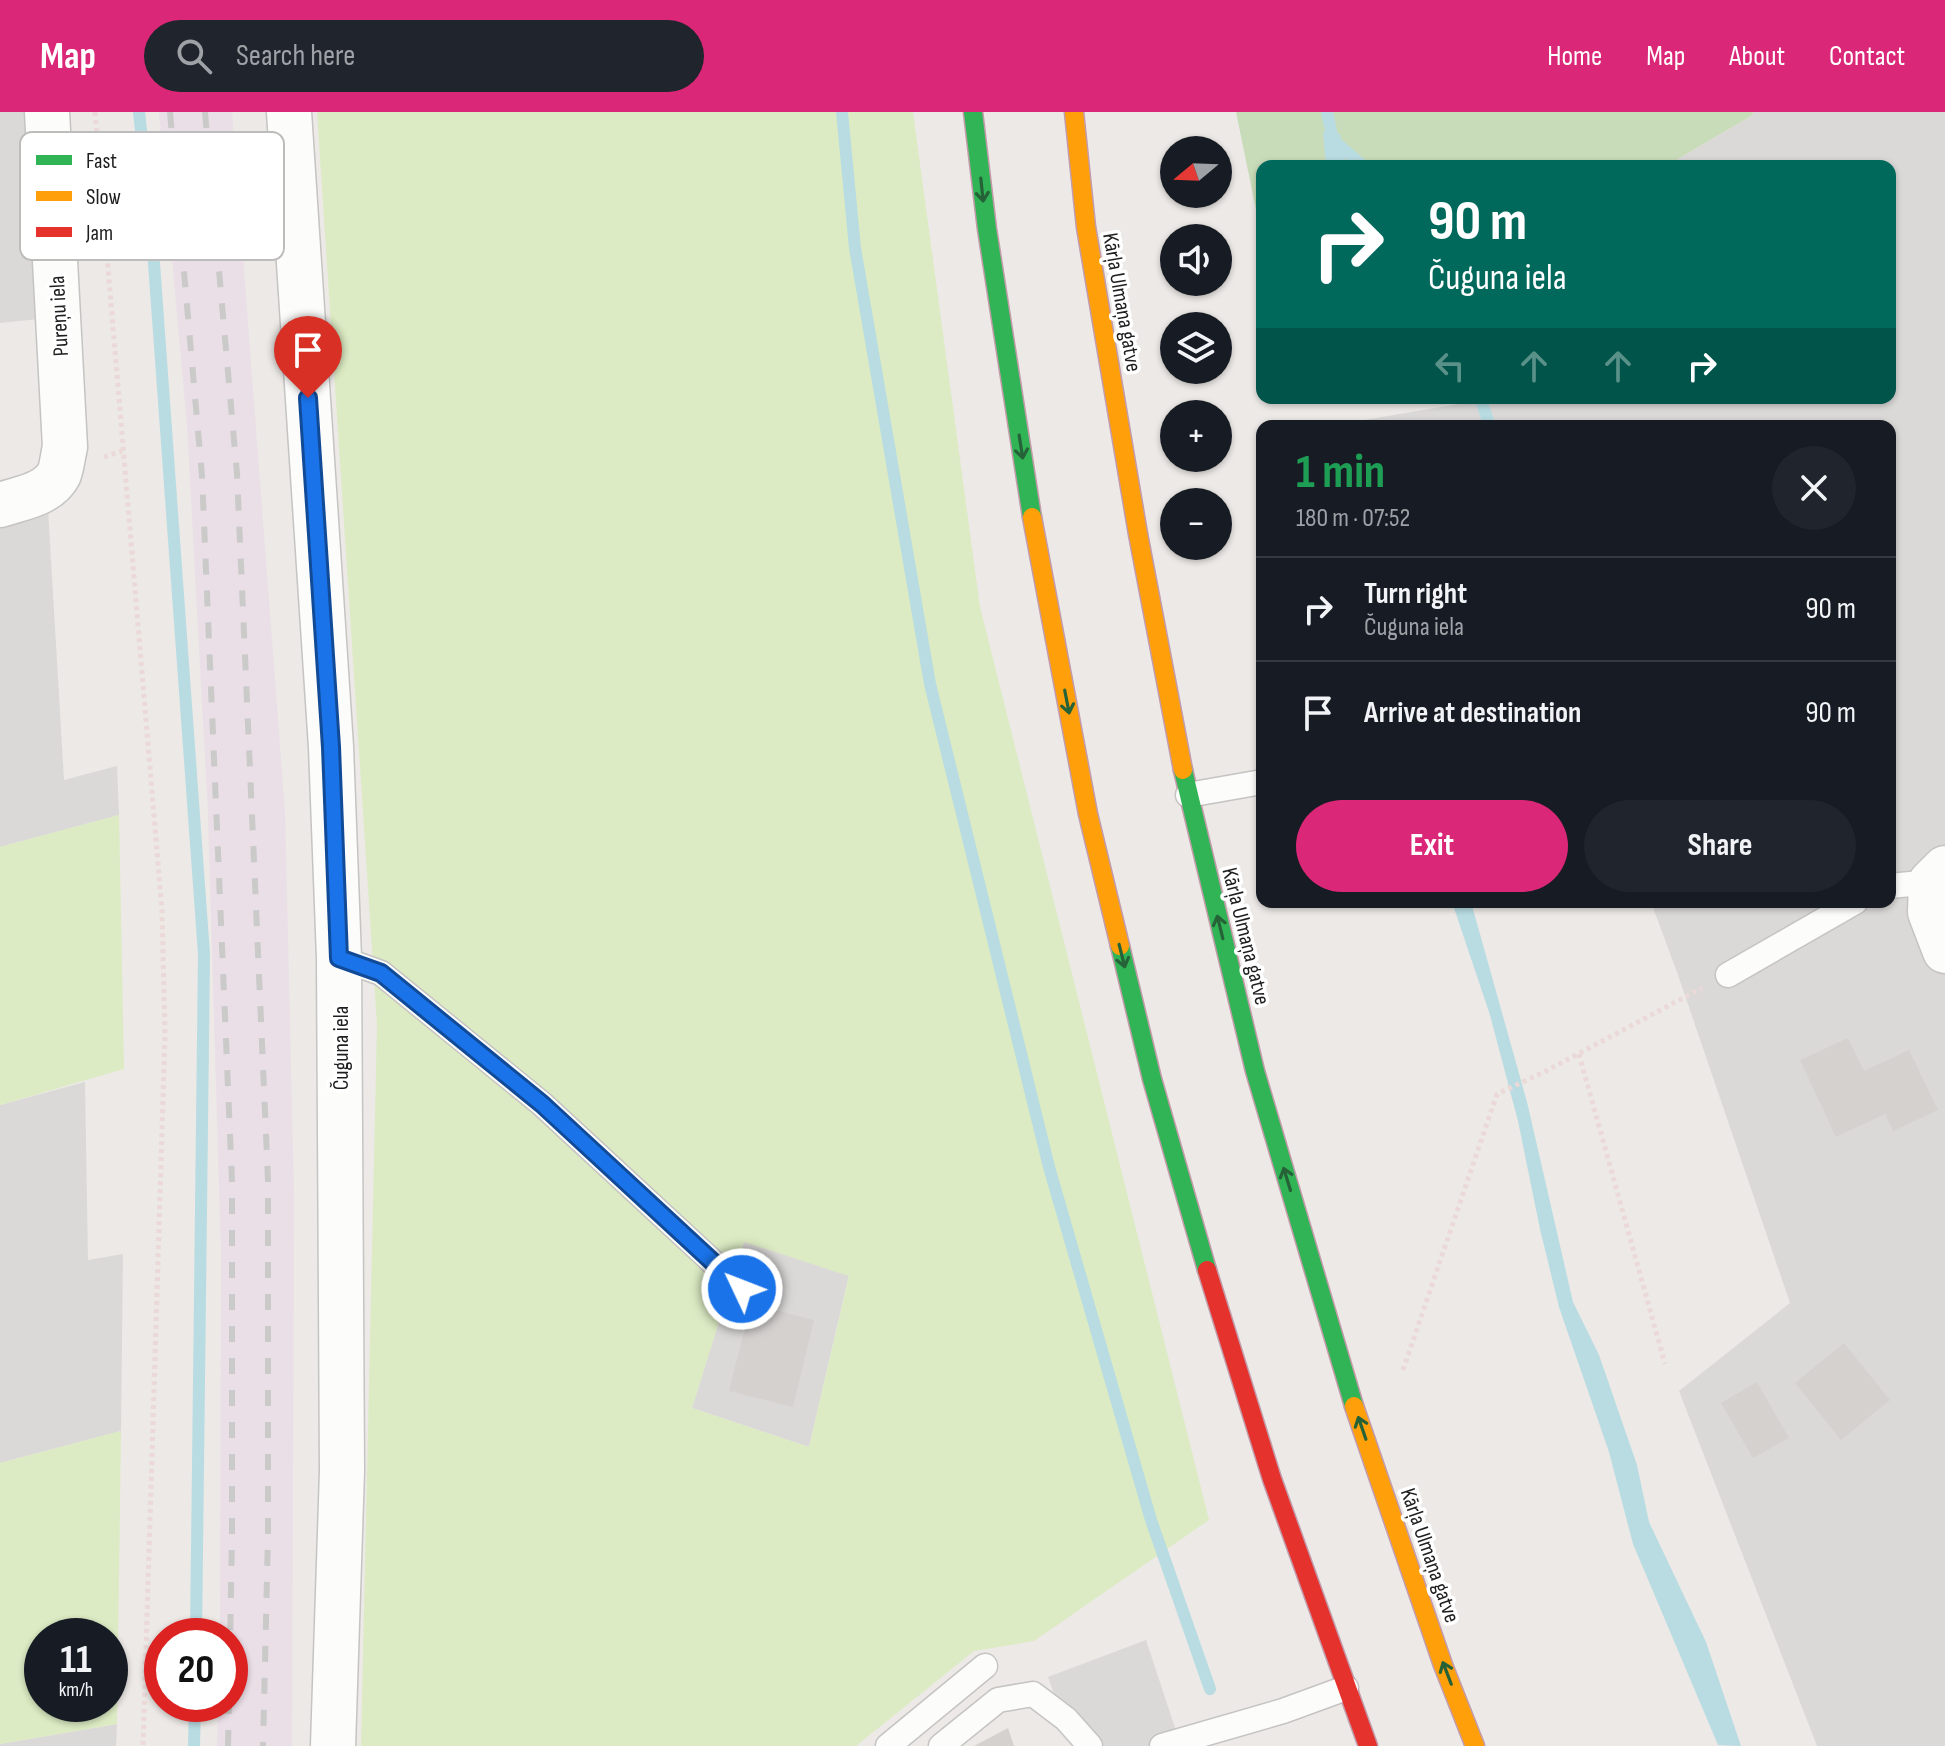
<!DOCTYPE html>
<meta charset="utf-8">
<style>
:root{--surface:#171b24;--page:#20242c;--text:#f1f3f6;--muted:#9ea1a6;--line:#363941;--accent:#db2777}
body{margin:0;font-family:"Sofia Sans Condensed",sans-serif;background:var(--page);color:var(--text);height:100vh;display:flex;flex-direction:column;font-size:30px;white-space:nowrap}
*{box-sizing:border-box;margin:0}
p{font-size:26px;color:var(--muted)}
.icon{flex:none;width:44px;height:44px;fill:none;stroke:currentColor;stroke-width:2;stroke-linecap:round;stroke-linejoin:round}
.map{position:relative;flex:1;overflow:hidden}
.panel{position:absolute;left:1256px;top:308px;width:640px;height:488px;display:flex;flex-direction:column;background:var(--surface);border-radius:16px;box-shadow:0 2px 6px #0004}
.panel>*{flex:none}
.top-card{position:absolute;left:1256px;top:48px;width:640px;height:244px;border-radius:16px;box-shadow:0 2px 6px #0004;background:#00695c;color:#fff;overflow:hidden}
.needle{width:52px;rotate:251deg}
.tools{position:absolute;left:1160px;top:24px;display:grid;gap:16px}
.tools a{display:grid;place-items:center;width:72px;height:72px;border-radius:50%;background:var(--surface);box-shadow:0 2px 6px #0004;font-size:40px}
.speed{position:absolute;left:24px;top:1506px;display:flex;gap:16px;font-size:40px;font-weight:700;text-align:center}
.speed>*{display:grid;place-content:center;width:104px;height:104px;border-radius:50%;background:var(--surface);box-shadow:0 2px 6px #0004;line-height:1}
.speed small{font-size:20px;font-weight:400}
.speed .limit{border:12px solid #d22;background:#fff;color:#111}
.pin{position:absolute;display:grid;place-items:center;width:68px;height:68px;color:#fff;margin:-82px -34px;border-radius:50% 50% 50% 0;rotate:-45deg;box-shadow:0 0 8px #0007}
.pin .icon{rotate:45deg}
.me{position:absolute;width:88px;margin:-44px;rotate:313deg;stroke-linejoin:round;filter:drop-shadow(0 0 6px #0008)}
.turn{display:flex;align-items:center;gap:28px;height:168px;padding:0 40px;font-size:36px}
.turn .icon{width:104px;height:104px;stroke-width:2.5}
.turn b{display:block;font-size:56px;line-height:68px}
.lanes{display:flex;align-items:center;height:76px;padding:0 40px;background:#0003;justify-content:center;gap:40px;direction:ltr}
.lanes .off{opacity:.35}
.round{display:grid;place-items:center;flex:none;width:84px;height:84px;border-radius:42px;background:var(--page)}
.summary{display:flex;align-items:center;justify-content:space-between;height:136px;padding:0 40px}
h1{font-size:48px;font-weight:700;line-height:60px;color:#1e9e55}
.action{display:flex;gap:16px;margin-top:auto;padding:16px 40px}
.action a{flex:1;height:92px;border-radius:48px;background:var(--accent);color:#fff;font-size:32px;font-weight:700;line-height:92px;text-align:center}
.action a+a{background:var(--page);color:var(--text)}
ul{padding:0;list-style:none}
li{display:flex;align-items:center;gap:24px;height:104px;padding:0 40px;border-top:2px solid var(--line)}
li div{flex:1}
li b{display:block;font-size:30px}
li em{font-style:normal}
header{display:flex;align-items:center;gap:48px;box-sizing:border-box;height:112px;padding:0 40px;background:var(--accent);color:#fff}
header strong{font-size:38px}
nav{display:flex;gap:44px;margin-inline-start:auto;font-size:28px}
.search{width:560px;height:72px;background:var(--page);display:flex;align-items:center;gap:20px;box-sizing:border-box;padding:0 28px;border-radius:44px;color:var(--muted);font-size:30px}
.map>svg:first-child{display:block}
.residential{fill:#dbd9d8}
.industrial{fill:#eadee7}
.religious{fill:#dad9d8}
.grass{fill:#dcebc3;fill-rule:evenodd}
.forest{fill:#c9dcb9}
.water{fill:#b8dce2}
.lines{fill:none;stroke-linecap:round;stroke-linejoin:round}
.stream{stroke:#b8dce2;stroke-width:12}
.building{fill:#d4d1cf}
.lane-casing{stroke:#c5c4c2;stroke-width:27}
.street-casing{stroke:#c5c4c2;stroke-width:47}
.fast-casing{stroke:#c39baa;stroke-width:21}
.slow-casing{stroke:#c39baa;stroke-width:21}
.jam-casing{stroke:#c39baa;stroke-width:21}
.path{stroke:#ebd9d8;stroke-width:5;stroke-dasharray:4 4;stroke-linecap:butt}
.lane{stroke:#fcfcfb;stroke-width:24}
.street{stroke:#fcfcfb;stroke-width:44}
.fast{stroke:#30b455;stroke-width:18}
.slow{stroke:#ff9f0a;stroke-width:18}
.jam{stroke:#e5322d;stroke-width:18}
.rail{stroke:#cacac9;stroke-width:6;stroke-dasharray:16 16;stroke-linecap:butt}
.oneway{stroke:#266237}
.route-casing{stroke:#114b97;stroke-width:20}
.route{stroke:#1a73e8;stroke-width:14}
.labels{text-anchor:middle;stroke-width:7;stroke-linejoin:round;paint-order:stroke}
.street-label{font-size:22px;fill:#1e1e1e;stroke:#fff}
.key{fill:#fff;stroke:#bcbcbc;stroke-width:2}
.key-label{font-size:22px;fill:#1e1e1e}
</style>
<header>
<strong>Map</strong>
<div class="search"><svg class="icon" aria-label="search" viewBox="0 0 24 24"><circle cx="10" cy="10" r="6"/><path d="M15 15l6 6"/></svg>Search here</div>
<nav><a>Home</a><a>Map</a><a>About</a><a>Contact</a></nav>
</header>
<div class="map">
<svg width="1945" height="1634" viewBox="0 0 1945 1634">
<rect width="100%" height="100%" fill="#ece9e6"/>
<path class="residential" d="M0,0H25L39,207L0,211Z
M1754,0H1945V1634H1817L1679,1279L1790,1191L1678,863L1651,790H1890V314H1329L1494,286H1890V54H1666L1751,4Z
M48,397L64,668L117,654L119,703L0,735V411Z
M85,970L88,1148L123,1142L121,1319L0,1351V993Z
M744,1129L849,1163L809,1335L692,1296Z
M117,1612L116,1634H0V1632Z"/>
<path class="industrial" d="M159,0H232L285,700L294,1085L292,1634H217L218,1592H230V1524H220L221,1140L208,701L187,313Z"/>
<path class="religious" d="M1146,1528L1181,1634H1073L1048,1565Z"/>
<path class="grass" d="M317,0H913L980,495L1209,1408L1034,1529L974,1539L856,1634H361L377,913ZM744,1130L849,1164L809,1335L692,1296Z
M119,703L124,957L0,993V735Z
M121,1319L117,1612L0,1632V1351ZM42,1524H110V1592H42Z"/>
<path class="forest" d="M1236,0H1754L1751,4L1666,54H1262V127Z"/>
<path class="water" d="M1323,20L1340,22L1346,54H1326Z
M1452,790H1471L1527,990L1573,1190L1599,1243L1637,1353L1649,1410L1706,1530L1741,1634L1718,1633L1633,1432L1609,1340L1559,1195L1540,1117L1518,1009L1490,903Z"/>
<g class="lines">
<path class="stream" d="M139,0L151,110L204,842L196,1524
M842,0L855,136L930,572L1049,1055L1151,1408L1210,1577
M1327,0L1333,28L1363,54
M1480,286L1490,314
M194,1634L195,1592"/>
</g>
<path class="building" d="M1848,926L1864,959L1909,938L1938,998L1893,1019L1885,1002L1836,1025L1800,948Z
M751,1192L814,1208L793,1295L729,1279Z
M1844,1231L1890,1288L1841,1328L1795,1271Z
M1757,1270L1789,1326L1753,1346L1721,1291Z
M1008,1616L1014,1634H974Z"/>
<g class="lines">
<defs>
<path id="lane" d="M1188,683L1262,670
M1890,774L1931,770
M339,846L381,861L542,992L742,1177
M1728,863L1855,790
M888,1634L985,1554
M941,1634L998,1588L1033,1582L1066,1607L1090,1634
M1162,1634L1283,1599L1346,1576"/>
<path id="street" d="M289,0L331,635L339,846L342,1359L333,1634
M0,393C20,386 48,383 59,362C62,354 63,343 65,335L47,0
M1945,756L1931,770L1930,800L1945,839"/>
<path id="fast" d="M973,0L987,117L1032,405
M1183,658L1255,959L1354,1294
M1120,834L1152,967L1207,1158"/>
<path id="slow" d="M1074,0L1086,115L1138,422L1183,658
M1032,405L1088,702L1120,834
M1354,1294L1443,1553L1475,1634"/>
<path id="jam" d="M1207,1158L1272,1367L1368,1634"/>
</defs>
<use href="#lane" class="lane-casing"/>
<use href="#street" class="street-casing"/>
<use href="#fast" class="fast-casing"/>
<use href="#slow" class="slow-casing"/>
<use href="#jam" class="jam-casing"/>
<path class="path" d="M95,0L162,799L165,922L143,1634
M104,345L122,339
M1579,942L1665,1252
M1403,1258L1497,982L1544,960L1702,876"/>
<use href="#lane" class="lane"/>
<use href="#street" class="street"/>
<use href="#fast" class="fast"/>
<use href="#slow" class="slow"/>
<use href="#jam" class="jam"/>
<path class="rail" d="M170,0L202,364L232,1069V1422L230,1534
M205,0L237,362L268,1068V1423L263,1634
M228,1634L229,1592"/>
</g>
<defs><path id="oneway-shaft" d="M-6 0H5M1.5-3L5.5 0L1.5 3" fill="none" stroke-width="1.6" stroke-linecap="round" stroke-linejoin="round" transform="scale(2)"/></defs>
<g class="oneway">
<use href="#oneway-shaft" transform="translate(982 78) rotate(84)"/>
<use href="#oneway-shaft" transform="translate(1021 335) rotate(81)"/>
<use href="#oneway-shaft" transform="translate(1067 590) rotate(79)"/>
<use href="#oneway-shaft" transform="translate(1220 815) rotate(-104)"/>
<use href="#oneway-shaft" transform="translate(1122 844) rotate(76)"/>
<use href="#oneway-shaft" transform="translate(1287 1067) rotate(-107)"/>
<use href="#oneway-shaft" transform="translate(1362 1316) rotate(-109)"/>
<use href="#oneway-shaft" transform="translate(1447 1561) rotate(-111)"/>
</g>
<g class="lines">
<defs>
<path id="route" d="M308,286L331,635L339,846L381,861L542,992L742,1177"/>
</defs>
<use href="#route" class="route-casing"/>
<use href="#route" class="route"/>
</g>
<g class="labels">
<g class="street-label">
<text transform="translate(1123 190) rotate(80)" y="8">Kārļa Ulmaņa gatve</text>
<text transform="translate(58 204) rotate(-93)" y="8">Pureņu iela</text>
<text transform="translate(1247 824) rotate(76)" y="8">Kārļa Ulmaņa gatve</text>
<text transform="translate(340 936) rotate(-90)" y="8">Čuguna iela</text>
<text transform="translate(1431 1443) rotate(71)" y="8">Kārļa Ulmaņa gatve</text>
</g>
</g>
<rect x="20" y="20" width="264" height="128" rx="12" class="key"/>
<rect x="36" y="43" width="36" height="10" fill="#30b455"/>
<rect x="36" y="79" width="36" height="10" fill="#ff9f0a"/>
<rect x="36" y="115" width="36" height="10" fill="#e5322d"/>
<g class="key-label">
<text x="86" y="56">Fast</text>
<text x="86" y="92">Slow</text>
<text x="86" y="128">Jam</text>
</g>
</svg>
<div class="tools">
<a><svg class="needle" viewBox="-14 -14 28 28"><path d="M0-13l5 13h-10z" fill="#e53935"/><path d="M0 13l5-13h-10z" fill="#9ea1a6"/></svg></a>
<a><svg class="icon" aria-label="sound" viewBox="0 0 24 24"><path d="M4 9h4l5-4v14l-5-4H4zM17 9q2 3 0 6"/></svg></a>
<a><svg class="icon" aria-label="layers" viewBox="0 0 24 24"><path d="M12 4l9 5-9 5-9-5zM3 14l9 5 9-5"/></svg></a>
<a>+</a>
<a>−</a>
</div>
<div class="speed"><div>11<small>km/h</small></div><div class="limit">20</div></div>
<div class="pin" style="left:308px;top:286px;background:#d93025"><svg class="icon" aria-label="arrive" viewBox="0 0 24 24"><path d="M6 21V4h12l-3 4 3 4H6"/></svg></div>
<svg class="me" style="left:742px;top:1177px" viewBox="-20 -20 40 40"><circle r="17" fill="#1a73e8" stroke="#fff" stroke-width="3"/><path d="M0-11L8 9 0 5-8 9z" fill="#fff"/></svg>
<div class="top-card">
<div class="turn"><svg class="icon" aria-label="right" viewBox="0 0 24 24"><path d="M7 20v-9h11M14 6l5 5-5 5"/></svg><div><b>90 m</b>Čuguna iela</div></div>
<div class="lanes"><svg class="icon off" aria-label="left" viewBox="0 0 24 24"><path d="M17 20v-9H6M10 6l-5 5 5 5"/></svg><svg class="icon off" aria-label="ahead" viewBox="0 0 24 24"><path d="M12 20V5M6 11l6-6 6 6"/></svg><svg class="icon off" aria-label="ahead" viewBox="0 0 24 24"><path d="M12 20V5M6 11l6-6 6 6"/></svg><svg class="icon" aria-label="right" viewBox="0 0 24 24"><path d="M7 20v-9h11M14 6l5 5-5 5"/></svg></div>
</div>
<section class="panel">
<div class="summary"><div><h1>1 min</h1><p>180 m · 07:52</p></div><a class="round"><svg class="icon" aria-label="close" viewBox="0 0 24 24"><path d="M6 6l12 12M18 6L6 18"/></svg></a></div>
<ul>
<li><svg class="icon" aria-label="right" viewBox="0 0 24 24"><path d="M7 20v-9h11M14 6l5 5-5 5"/></svg><div><b>Turn right</b><p>Čuguna iela</p></div><em>90 m</em></li>
<li><svg class="icon" aria-label="arrive" viewBox="0 0 24 24"><path d="M6 21V4h12l-3 4 3 4H6"/></svg><div><b>Arrive at destination</b></div><em>90 m</em></li>
</ul>
<div class="action"><a>Exit</a><a>Share</a></div>
</section>
</div>
